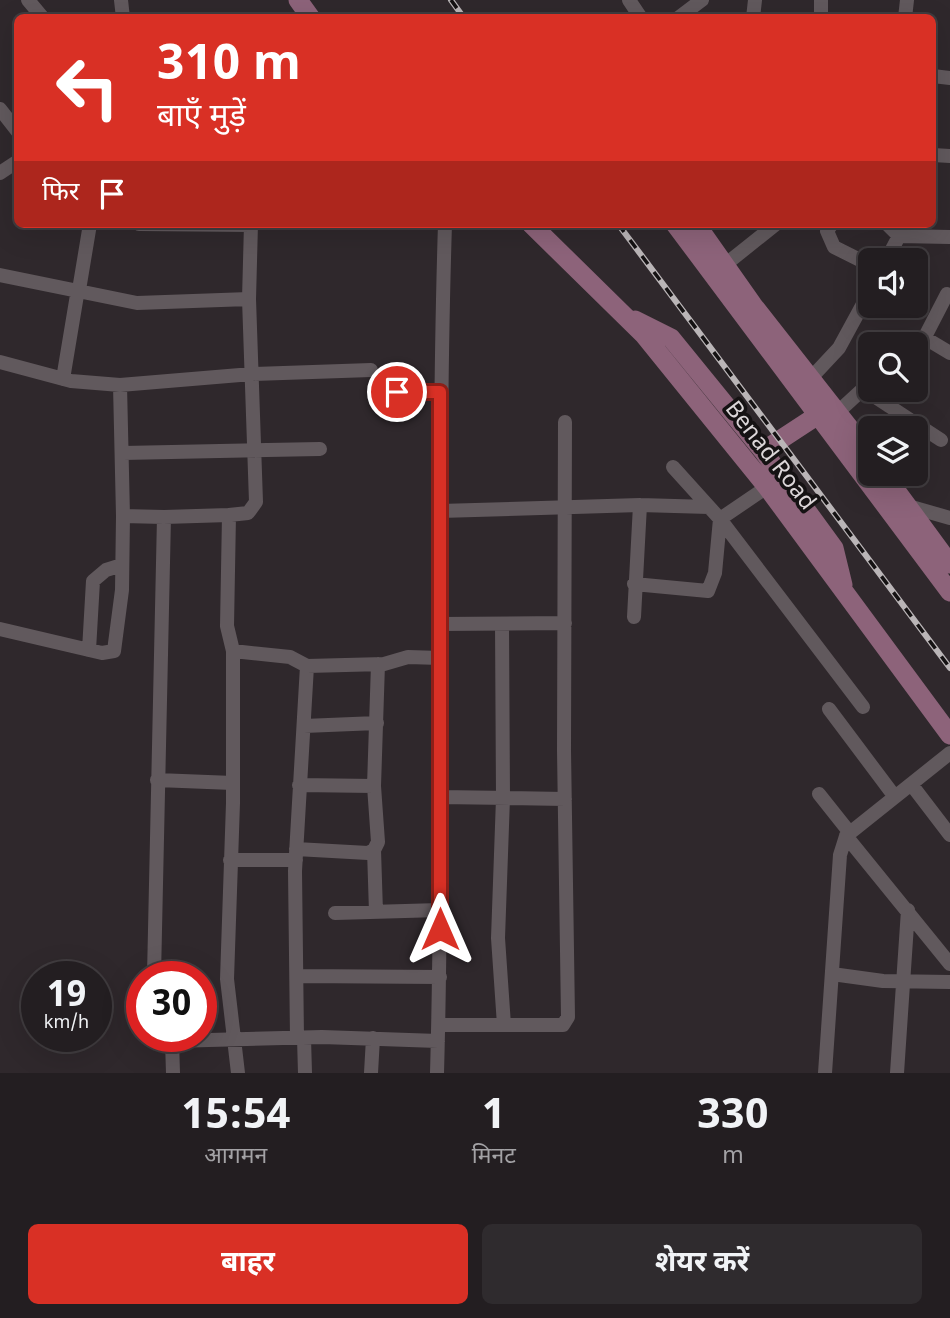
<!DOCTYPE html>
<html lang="hi">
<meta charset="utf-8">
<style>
:root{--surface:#231e21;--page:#2f2b2e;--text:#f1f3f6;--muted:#a3a2a5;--line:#403c3f;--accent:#d93025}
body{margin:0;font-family:Georgia,"Noto Sans Devanagari",serif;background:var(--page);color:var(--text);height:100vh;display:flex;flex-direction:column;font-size:26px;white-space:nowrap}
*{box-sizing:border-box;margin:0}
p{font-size:23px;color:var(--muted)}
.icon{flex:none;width:38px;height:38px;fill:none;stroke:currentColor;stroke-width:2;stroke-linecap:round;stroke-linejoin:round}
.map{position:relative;height:1073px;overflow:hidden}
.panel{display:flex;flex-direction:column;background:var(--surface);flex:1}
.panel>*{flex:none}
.top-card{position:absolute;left:14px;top:14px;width:922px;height:214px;border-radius:10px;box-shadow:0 7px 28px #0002,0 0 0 2px var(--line);background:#d93025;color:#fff;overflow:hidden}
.tools{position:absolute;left:858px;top:248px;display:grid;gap:14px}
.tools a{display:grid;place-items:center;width:70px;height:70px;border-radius:10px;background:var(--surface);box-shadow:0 7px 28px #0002,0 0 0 2px var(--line);font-size:35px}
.speed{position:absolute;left:21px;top:961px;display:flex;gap:14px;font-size:35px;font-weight:700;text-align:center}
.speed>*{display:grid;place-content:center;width:91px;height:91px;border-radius:50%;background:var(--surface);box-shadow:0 7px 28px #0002,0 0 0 2px var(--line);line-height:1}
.speed small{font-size:18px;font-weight:400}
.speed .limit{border:10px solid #d22;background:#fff;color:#111}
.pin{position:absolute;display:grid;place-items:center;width:60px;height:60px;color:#fff;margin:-30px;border:4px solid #fff;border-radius:50%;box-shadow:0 2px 7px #0007}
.me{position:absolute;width:77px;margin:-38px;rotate:0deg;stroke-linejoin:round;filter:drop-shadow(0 0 5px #0008)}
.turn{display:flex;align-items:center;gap:24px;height:147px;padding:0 28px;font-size:32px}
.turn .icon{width:91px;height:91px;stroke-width:2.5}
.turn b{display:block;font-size:49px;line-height:60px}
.then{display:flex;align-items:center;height:66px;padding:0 28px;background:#0003;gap:14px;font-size:26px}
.eta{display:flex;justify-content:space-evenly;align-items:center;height:119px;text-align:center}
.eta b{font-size:42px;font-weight:700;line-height:49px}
.button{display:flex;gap:14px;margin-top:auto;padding:14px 28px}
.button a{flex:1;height:80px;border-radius:10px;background:var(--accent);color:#fff;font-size:28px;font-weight:700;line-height:80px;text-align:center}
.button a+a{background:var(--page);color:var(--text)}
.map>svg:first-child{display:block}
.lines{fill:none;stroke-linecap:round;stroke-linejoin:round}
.street{stroke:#61595d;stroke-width:14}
.secondary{stroke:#8d637a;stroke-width:19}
.rail-casing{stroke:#bab5b7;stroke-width:6}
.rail{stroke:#151213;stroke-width:3.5;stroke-dasharray:10;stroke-linecap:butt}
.route-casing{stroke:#8d1f18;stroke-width:18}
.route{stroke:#d93025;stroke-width:12}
.labels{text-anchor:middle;stroke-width:7;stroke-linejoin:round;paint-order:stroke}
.street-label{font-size:23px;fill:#dbd6d8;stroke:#151213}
</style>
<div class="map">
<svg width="950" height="1073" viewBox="0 0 950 1073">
<rect width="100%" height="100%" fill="#2f282c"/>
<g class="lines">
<path class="street" d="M28,0L43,18
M121,0L123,18
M629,0L641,18
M678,18L702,0
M753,18L755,0
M821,18V0
M905,18L907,0
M933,76L950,78
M0,109L18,132
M933,155L950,156
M0,173L18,161
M139,224L251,225
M832,224L827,231L834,247L870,265
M887,224L899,236
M886,261L899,236L950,237
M726,264L776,224
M0,275L137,303L249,299
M79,290L90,224
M925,338L950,353
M915,356L947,294
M0,362L71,381L120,385L252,374L371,370
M63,379L78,289
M810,379L839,348L870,291
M376,392H440
M889,406L897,390
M838,412L863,389L941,440
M123,453L320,449
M673,467L720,519L863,707
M908,506L950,518
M440,511L640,505L709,507
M229,515L248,513L256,502L249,299L251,224
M123,516L164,517
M634,584L708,591L715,573L720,519L767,487
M634,617L640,505
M440,624L565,623
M502,624L503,798L498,938L504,1025
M0,629L102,653L114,651L122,590L123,516L120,385
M89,650L93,581L106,570L122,565
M233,651L290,657L307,666L384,664L408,657L440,658
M829,709L895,797
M304,726L377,723
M157,780L233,783
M911,784L950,835
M299,785L374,786
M819,794L850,833
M440,797L565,799
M846,836L950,753
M296,849L368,853L374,850L378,842L374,786L378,664
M374,850L376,912
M230,860H296
M335,913L440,910
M832,974L883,981L950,982
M154,976L164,517L229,515L227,626L233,651V803L227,979L238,1073
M298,976L440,977
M439,1025H563L568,1017L564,750L565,422
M172,1036V1041L322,1037L438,1041
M297,1038L295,871L307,666
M304,1038L305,1073
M172,1041L173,1073
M371,1073L373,1038
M437,1073C445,790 436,507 445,224
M825,1073L840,855L846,836L950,964
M897,1073L908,910"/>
<path class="secondary" d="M298,0L311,18
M531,224L644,335L767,487L950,735
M675,224L950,592
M696,224L753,305L870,454
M635,320L671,338L763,451L834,548L843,585
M763,451L818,415
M884,474L950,564"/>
<defs>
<path id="rail" d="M451,0L464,18
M618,224L950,668"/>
</defs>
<use href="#rail" class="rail-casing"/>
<use href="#rail" class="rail"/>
</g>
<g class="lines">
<defs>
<path id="route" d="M397,392H440V929"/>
</defs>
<use href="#route" class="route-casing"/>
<use href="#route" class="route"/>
</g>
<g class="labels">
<g class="street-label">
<text transform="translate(771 455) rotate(52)" y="8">Benad Road</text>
</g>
</g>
</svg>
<div class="tools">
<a><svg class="icon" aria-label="sound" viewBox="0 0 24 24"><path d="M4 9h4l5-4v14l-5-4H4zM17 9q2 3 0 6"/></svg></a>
<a><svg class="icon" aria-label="search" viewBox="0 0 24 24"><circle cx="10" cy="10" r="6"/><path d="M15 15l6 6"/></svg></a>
<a><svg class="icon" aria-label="layers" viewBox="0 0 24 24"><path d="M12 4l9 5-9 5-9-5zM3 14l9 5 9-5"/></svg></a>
</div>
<div class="speed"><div>19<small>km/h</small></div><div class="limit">30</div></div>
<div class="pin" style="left:397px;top:392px;background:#d93025"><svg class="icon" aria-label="arrive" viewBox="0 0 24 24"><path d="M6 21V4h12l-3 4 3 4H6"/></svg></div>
<svg class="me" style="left:440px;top:929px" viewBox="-20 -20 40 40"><path d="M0-17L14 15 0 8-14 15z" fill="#d93025" stroke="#fff" stroke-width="4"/></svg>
<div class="top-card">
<div class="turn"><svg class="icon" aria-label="left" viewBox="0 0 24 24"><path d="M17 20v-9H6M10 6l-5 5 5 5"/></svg><div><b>310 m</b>बाएँ मुड़ें</div></div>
<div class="then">फिर<svg class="icon" aria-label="arrive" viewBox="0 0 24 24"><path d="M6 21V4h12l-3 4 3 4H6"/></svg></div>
</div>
</div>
<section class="panel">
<div class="eta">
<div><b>15:54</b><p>आगमन</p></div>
<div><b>1</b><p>मिनट</p></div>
<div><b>330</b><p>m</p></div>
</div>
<div class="button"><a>बाहर</a><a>शेयर करें</a></div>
</section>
